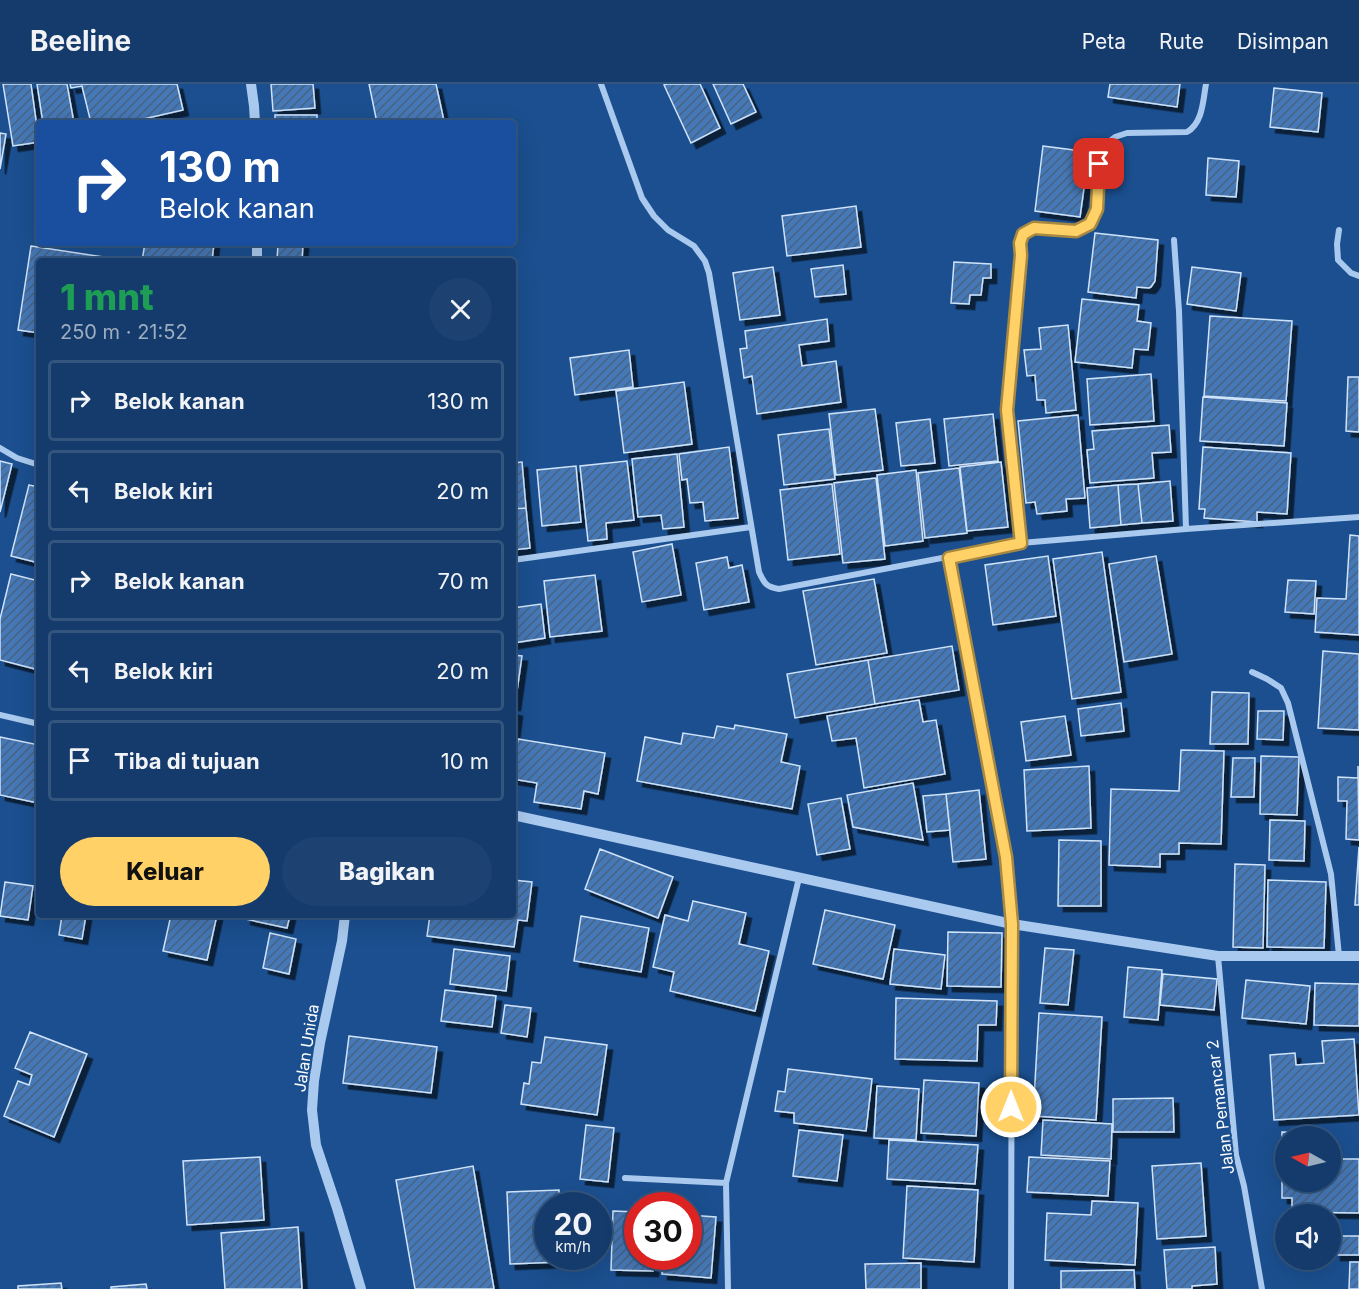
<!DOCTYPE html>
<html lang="id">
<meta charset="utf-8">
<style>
:root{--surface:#143b6b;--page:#1d4271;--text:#f1f3f6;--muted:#9dadc1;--line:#33557e;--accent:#ffd166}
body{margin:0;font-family:Inter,sans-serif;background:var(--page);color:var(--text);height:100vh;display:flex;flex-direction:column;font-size:22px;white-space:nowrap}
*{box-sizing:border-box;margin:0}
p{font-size:20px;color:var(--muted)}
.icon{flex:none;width:33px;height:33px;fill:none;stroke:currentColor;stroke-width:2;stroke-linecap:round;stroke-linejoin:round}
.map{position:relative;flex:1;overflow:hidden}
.details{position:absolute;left:36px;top:174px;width:480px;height:660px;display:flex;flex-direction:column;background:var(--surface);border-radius:6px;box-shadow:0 6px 24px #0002,0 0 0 2px var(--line)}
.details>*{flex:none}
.top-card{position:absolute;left:36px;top:36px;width:480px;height:126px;border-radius:6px;box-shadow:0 6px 24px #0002,0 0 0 2px var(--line);background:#1a4fa0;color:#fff;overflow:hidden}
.needle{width:39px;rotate:278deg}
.fabs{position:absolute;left:1275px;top:1042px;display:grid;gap:12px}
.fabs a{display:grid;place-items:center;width:66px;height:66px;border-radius:50%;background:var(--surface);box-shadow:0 6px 24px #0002,0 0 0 2px var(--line);font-size:30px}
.speed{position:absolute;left:534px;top:1108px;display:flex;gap:12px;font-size:30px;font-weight:700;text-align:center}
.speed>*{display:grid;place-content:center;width:78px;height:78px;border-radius:50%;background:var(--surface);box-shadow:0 6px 24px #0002,0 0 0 2px var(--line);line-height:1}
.speed small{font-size:15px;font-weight:400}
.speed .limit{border:9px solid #d22;background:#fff;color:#111}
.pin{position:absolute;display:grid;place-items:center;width:51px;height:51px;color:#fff;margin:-26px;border-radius:12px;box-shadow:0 3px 9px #0006}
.me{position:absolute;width:66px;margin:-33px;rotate:0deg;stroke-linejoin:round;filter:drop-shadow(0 0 4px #0008)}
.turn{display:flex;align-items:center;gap:21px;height:126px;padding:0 24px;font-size:27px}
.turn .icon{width:78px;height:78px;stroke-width:2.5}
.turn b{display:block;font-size:42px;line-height:51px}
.round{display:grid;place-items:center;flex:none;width:63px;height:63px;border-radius:32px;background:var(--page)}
.headline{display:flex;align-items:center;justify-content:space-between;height:102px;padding:0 24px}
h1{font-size:36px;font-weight:800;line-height:45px;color:#1e9e55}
.button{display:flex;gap:12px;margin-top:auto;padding:12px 24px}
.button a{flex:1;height:69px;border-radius:36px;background:var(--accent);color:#111;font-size:24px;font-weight:800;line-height:69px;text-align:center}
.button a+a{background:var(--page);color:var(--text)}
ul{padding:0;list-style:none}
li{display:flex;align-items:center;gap:18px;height:81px;margin:0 12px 9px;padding:0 12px;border:3px solid var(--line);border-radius:6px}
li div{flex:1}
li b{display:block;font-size:22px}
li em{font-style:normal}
header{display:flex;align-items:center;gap:36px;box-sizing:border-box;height:84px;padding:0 30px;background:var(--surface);border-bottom:2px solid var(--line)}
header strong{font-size:28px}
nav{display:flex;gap:33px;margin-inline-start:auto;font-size:21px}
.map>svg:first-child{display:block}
.building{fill:url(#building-hatch);stroke:#cfe3fa;stroke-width:1.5;filter:url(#shadow)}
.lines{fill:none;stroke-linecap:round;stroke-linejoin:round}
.minor{stroke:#a9c9ee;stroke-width:6}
.tertiary{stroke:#a9c9ee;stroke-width:10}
.route-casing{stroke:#a68842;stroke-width:15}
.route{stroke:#ffd166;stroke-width:10}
.labels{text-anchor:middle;stroke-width:4.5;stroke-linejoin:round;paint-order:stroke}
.street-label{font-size:16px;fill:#fff;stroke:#1b4f8f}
</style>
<header>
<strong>Beeline</strong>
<nav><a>Peta</a><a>Rute</a><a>Disimpan</a></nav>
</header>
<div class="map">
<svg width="1359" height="1205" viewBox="0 0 1359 1205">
<defs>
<pattern id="building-hatch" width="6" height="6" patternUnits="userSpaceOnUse" patternTransform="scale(1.5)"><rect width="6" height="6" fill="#4478b7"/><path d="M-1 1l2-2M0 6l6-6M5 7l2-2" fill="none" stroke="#486282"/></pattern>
<filter id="shadow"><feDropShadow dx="5.5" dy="5.5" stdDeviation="0" flood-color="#0009"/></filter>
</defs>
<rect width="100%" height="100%" fill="#1b4f8f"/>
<path class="building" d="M3,0H31L39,58L13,62Z
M37,0H67L74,39H43Z
M70,0H177L183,26L126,39H91L82,2L71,4Z
M271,0H313L315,24L273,27Z
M369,0H436L444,37L437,39H377Z
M667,0H700L720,44L691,59L664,1Z
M713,0H743L756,28L731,40Z
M1110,0H1180L1177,23L1108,13Z
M1274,4L1322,9L1318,48L1270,43Z
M275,31H317V39H275Z
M0,49L6,50L0,85Z
M1043,62L1089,68L1080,133L1035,127Z
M1208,74L1239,77L1236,113L1206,111Z
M856,122L861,163L787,172L782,132Z
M1095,149L1158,156L1155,197L1151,203L1149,204L1137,203L1136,214L1088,208Z
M145,159H214L212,177H142Z
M278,159H303L302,177H277Z
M31,162L123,176V177H39V249L18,246Z
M954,178L991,180V194H983L981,211H970L969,220L951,219Z
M843,181L846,210L815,213L811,185Z
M773,183L780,231L740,236L733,189Z
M1192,183L1241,189L1236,227L1187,220Z
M1082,215L1139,221L1137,237L1151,239L1148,266L1134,265L1132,284L1075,278Z
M1210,232L1292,237L1286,317L1204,312Z
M827,235L829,257L799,261L802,282L836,277L841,318L757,330L752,292L744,294L740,265L747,264L745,247Z
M1068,241L1076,326L1046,329L1045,316H1037L1035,291L1027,292L1024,266L1041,265L1039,244Z
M629,266L633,303L575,311L570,274Z
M1151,290L1154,337L1090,341L1087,295Z
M1348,293H1359V348L1346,347Z
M684,298L692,360L624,369L616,307Z
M1203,313L1287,319L1284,362L1200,357Z
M875,325L883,386L836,391L829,330Z
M993,330L998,377L949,382L944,335Z
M1078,331L1085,414L1066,415L1067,427L1037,430L1035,418L1026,419L1018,337Z
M930,335L935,379L901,382L896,339Z
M1169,341L1171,368L1152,369L1154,394L1090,399L1087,366L1094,365L1092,347Z
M829,345L835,395L784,401L778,351Z
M729,363L738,434L705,437L703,418L690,419L687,395L682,396L679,370Z
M1203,363L1291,369L1287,430L1257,428V438L1204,434L1205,425H1199Z
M677,370L684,443L663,445L661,431L638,433L632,375Z
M0,377L12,380L0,428Z
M627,377L634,436L606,439L607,455L588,457L580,382Z
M522,378L526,424L513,425V379Z
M1001,378L1008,443L967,447L960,383Z
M576,382L581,438L542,442L537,386Z
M959,384L967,449L925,454L918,389Z
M916,386L923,457L885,462L877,391Z
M876,394L885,475L843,479L834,399Z
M1170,397L1173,437L1142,439L1138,400Z
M832,400L840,470L788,476L780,406Z
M1138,400L1142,439L1121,441L1118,401Z
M29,401L39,403V479L11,472Z
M1118,401L1121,441L1090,444L1087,404Z
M526,424L530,464L513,466V425Z
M1350,451L1359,452V551L1315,548L1317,514L1346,515Z
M672,460L681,511L642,518L633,468Z
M1102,468L1121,608L1072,615L1053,475Z
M1048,472L1056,532L993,541L985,481Z
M1156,472L1172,570L1124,578L1109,480Z
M727,473L729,484L742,481L749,518L704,526L696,479Z
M11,490L39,497V586L0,576V535Z
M595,491L602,547L550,553L544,497Z
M874,495L887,569L816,581L803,507Z
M1288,496L1316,497L1314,530L1285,528Z
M541,520L545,554L513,559V524Z
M952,562L959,606L875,620L868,576Z
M1323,567L1359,570V646L1318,644Z
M513,571L522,572L515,621H513Z
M868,576L875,620L795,634L787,590Z
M1212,608L1249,609L1248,660H1210Z
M919,616L923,638L936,636L945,690L864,704L856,654L832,657L827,632Z
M1121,619L1124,647L1081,652L1078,625Z
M513,626L517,627L513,659Z
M1258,627H1284L1283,656L1257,655Z
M1065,632L1071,671L1026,677L1021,638Z
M735,641L787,650L781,678L800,682L792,725L637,697L645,653L681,660L683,649L714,654L717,642L734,645Z
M0,653L39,661L38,719L0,711Z
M518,655L605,669L598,710L584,707L581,725L534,718L537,699L513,695V681Z
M1181,666L1224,667L1221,760L1179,759V770H1160V783L1109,781L1111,705L1179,707Z
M1261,672L1299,673L1297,731L1260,730Z
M1233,674H1255L1254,713H1231Z
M1089,682L1091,744L1027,747L1024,686Z
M1358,682L1359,756L1346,755L1347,717H1338V693L1358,694Z
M913,699L923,756L853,743L847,711Z
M979,706L986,775L953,778L946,710Z
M946,710L950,746L927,748L923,712Z
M841,714L850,765L817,771L808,720Z
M1270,736L1305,737L1304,777L1269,776Z
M1059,756L1101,757V822H1058Z
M1359,763V821H1355Z
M600,765L673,793L658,834L585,805Z
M1235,780L1265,781L1263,864L1233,863Z
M513,796L532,798L527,837L518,836L514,863L427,852L430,831H513Z
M1268,796L1326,798L1324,864L1267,863Z
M5,798L33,802L28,836L0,832Z
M693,817L746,829L739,860L769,867L755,927L670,907L674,888L653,883L665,831L688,837Z
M825,826L895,841L883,895L813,880Z
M62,831H86L82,855L59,851Z
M171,831H217L207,876L163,867Z
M246,831H290L287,844L245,835Z
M581,832L649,844L641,888L574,877Z
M948,848L1002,849L1001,903L947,902Z
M270,849L296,855L289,890L263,884Z
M1045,864L1074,866L1068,921L1040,919Z
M454,865L510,872L506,907L450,900Z
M894,865L945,871L941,905L890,900Z
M1128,883L1162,886L1158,936L1124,933Z
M1163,890L1217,895L1214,926L1160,921Z
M1246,896L1310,902L1306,940L1242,934Z
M1315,899L1359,900V942L1314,941Z
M445,906L496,912L492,943L441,937Z
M896,914L997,917L996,941H978L977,977L895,975Z
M505,921L531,924L527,953L501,949Z
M1039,929L1102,933L1096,1036L1033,1032Z
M30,948L87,970L54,1053L4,1032L18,997L29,1001L32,991L15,984Z
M349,952L437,963L431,1009L343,999Z
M545,953L607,961L597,1031L521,1020L524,999L529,1000L532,978L541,979Z
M1354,955L1359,1031L1274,1036L1270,971L1295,969L1296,981L1324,979L1322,957Z
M788,985L872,995L866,1047L794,1039V1029L775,1027L778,1007L785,1008Z
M924,996L979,999L976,1052L921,1049Z
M877,1002L919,1005L916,1056L874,1054Z
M1173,1014L1174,1048H1113V1015Z
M1043,1036L1112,1040L1111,1075L1041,1071Z
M586,1041L614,1044L608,1098L580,1095Z
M799,1046L843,1051L837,1097L793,1092Z
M1282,1048L1326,1049V1053H1286V1098H1330V1075H1359V1129L1292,1128V1114H1282Z
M889,1056L978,1061L975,1100L887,1095Z
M260,1073L264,1136L187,1141L183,1077Z
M1029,1073L1110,1077L1108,1112L1027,1108Z
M1201,1079L1206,1152L1157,1155L1152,1082Z
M473,1082L494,1205H415L396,1096Z
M907,1102L978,1106L974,1178L903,1174Z
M559,1106V1122H548V1173H561V1178L510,1180L507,1108Z
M1092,1117L1138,1119L1135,1181L1045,1176L1047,1129L1091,1131Z
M613,1127L638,1128V1173H653V1187L611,1186Z
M688,1131L716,1133L711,1194L662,1190L663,1173H688Z
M298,1143L302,1205H225L221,1149Z
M1335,1152H1359V1171H1335Z
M1215,1163L1217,1200L1192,1202V1205H1167L1164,1166Z
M1350,1178H1359V1205H1349Z
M921,1179V1205H866L865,1180Z
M1134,1186L1135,1205H1061V1187Z
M61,1199L62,1205H18V1202Z
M146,1200L147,1205H111V1203Z"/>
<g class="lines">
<path class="minor" d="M601,0L642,114L654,132L668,146L694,162L705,177L709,189L759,488C764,499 766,503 779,505L1021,459L1186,445L1359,433
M1339,146L1337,160L1338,176L1351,189L1359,192
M1174,156L1179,227L1186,445
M0,364L17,374L39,381
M1021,459L1007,326L1021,171L1020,159L1023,150L1034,144L1075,147L1090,140L1097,125L1099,80L1106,60L1115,53L1127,49L1187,48C1203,39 1203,16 1206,0
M949,474L1006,773L1012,840L1011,1205
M513,476L751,443
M1252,588L1267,595L1281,604L1288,619L1331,790L1339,872
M0,631L39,640
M1218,872L1236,1071L1244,1102L1262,1205
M625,1094L726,1099L728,1205
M726,1099L799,794"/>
<path class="tertiary" d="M251,0L254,22L255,39
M257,159V177
M513,731L1012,840L1218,872H1359
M345,831L342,857L320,959L314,997L312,1026L316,1061L337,1124L361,1205"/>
</g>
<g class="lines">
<defs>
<path id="route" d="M1011,1023L1012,840L1006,773L949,474L1021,459L1007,326L1021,171L1020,159L1023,150L1034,144L1076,147L1090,140L1097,125L1099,80"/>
</defs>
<use href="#route" class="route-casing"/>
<use href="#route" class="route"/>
</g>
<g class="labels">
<g class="street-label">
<text transform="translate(306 964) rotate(-81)" y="6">Jalan Unida</text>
<text transform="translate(1220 1023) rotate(-97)" y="6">Jalan Pemancar 2</text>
</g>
</g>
</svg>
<div class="fabs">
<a><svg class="needle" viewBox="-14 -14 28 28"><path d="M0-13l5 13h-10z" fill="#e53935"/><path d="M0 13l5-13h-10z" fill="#9dadc1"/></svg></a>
<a><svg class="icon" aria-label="sound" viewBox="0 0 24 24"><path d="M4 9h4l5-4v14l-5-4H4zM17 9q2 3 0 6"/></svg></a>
</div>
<div class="speed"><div>20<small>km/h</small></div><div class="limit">30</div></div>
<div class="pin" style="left:1099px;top:80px;background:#d93025"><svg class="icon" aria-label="arrive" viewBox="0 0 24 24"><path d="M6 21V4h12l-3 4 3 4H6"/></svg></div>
<svg class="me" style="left:1011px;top:1023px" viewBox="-20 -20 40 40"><circle r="17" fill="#ffd166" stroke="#fff" stroke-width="3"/><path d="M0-11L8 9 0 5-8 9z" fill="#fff"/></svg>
<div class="top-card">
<div class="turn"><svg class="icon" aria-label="right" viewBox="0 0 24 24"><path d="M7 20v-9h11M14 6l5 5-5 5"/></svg><div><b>130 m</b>Belok kanan</div></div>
</div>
<section class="details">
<div class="headline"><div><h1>1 mnt</h1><p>250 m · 21:52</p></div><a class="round"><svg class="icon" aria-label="close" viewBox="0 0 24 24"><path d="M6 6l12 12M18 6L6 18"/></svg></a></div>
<ul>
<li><svg class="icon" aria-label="right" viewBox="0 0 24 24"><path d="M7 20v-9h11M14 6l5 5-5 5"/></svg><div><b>Belok kanan</b></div><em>130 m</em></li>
<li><svg class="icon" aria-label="left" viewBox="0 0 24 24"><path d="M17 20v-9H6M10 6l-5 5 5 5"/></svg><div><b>Belok kiri</b></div><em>20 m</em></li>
<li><svg class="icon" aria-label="right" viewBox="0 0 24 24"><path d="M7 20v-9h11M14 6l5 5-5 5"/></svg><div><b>Belok kanan</b></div><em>70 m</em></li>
<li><svg class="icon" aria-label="left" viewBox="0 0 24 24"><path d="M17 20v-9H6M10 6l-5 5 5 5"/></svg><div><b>Belok kiri</b></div><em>20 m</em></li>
<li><svg class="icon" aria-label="arrive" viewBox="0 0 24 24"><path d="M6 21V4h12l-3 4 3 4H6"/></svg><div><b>Tiba di tujuan</b></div><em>10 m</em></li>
</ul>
<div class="button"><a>Keluar</a><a>Bagikan</a></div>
</section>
</div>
